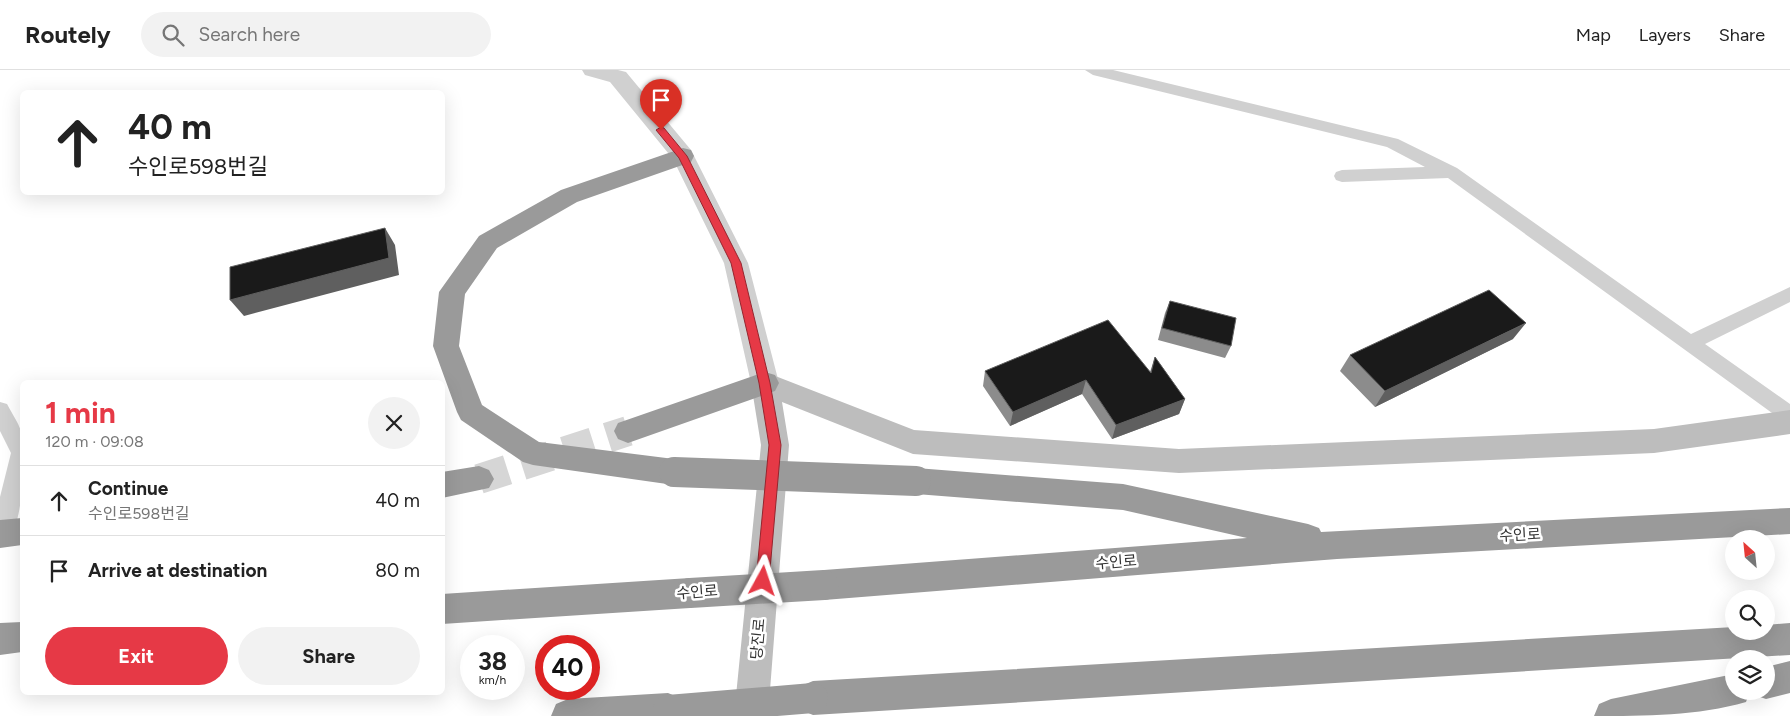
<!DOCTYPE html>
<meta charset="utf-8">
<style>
:root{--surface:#fff;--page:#f2f2f2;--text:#222;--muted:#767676;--line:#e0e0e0;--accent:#e63946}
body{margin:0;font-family:Figtree,"Noto Sans KR",sans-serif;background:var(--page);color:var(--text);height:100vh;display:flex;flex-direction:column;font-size:19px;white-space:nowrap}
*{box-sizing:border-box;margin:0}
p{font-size:16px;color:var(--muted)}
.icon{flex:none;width:28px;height:28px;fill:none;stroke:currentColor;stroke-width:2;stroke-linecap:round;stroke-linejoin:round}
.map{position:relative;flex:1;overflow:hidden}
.drawer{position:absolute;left:20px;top:310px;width:425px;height:315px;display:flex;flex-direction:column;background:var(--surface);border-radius:8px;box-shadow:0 5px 20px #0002}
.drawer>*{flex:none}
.top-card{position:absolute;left:20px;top:20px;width:425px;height:105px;border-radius:8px;box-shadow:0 5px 20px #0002;background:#fff;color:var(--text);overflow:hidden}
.needle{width:32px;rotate:333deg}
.fabs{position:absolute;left:1725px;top:460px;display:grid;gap:10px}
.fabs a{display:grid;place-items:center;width:50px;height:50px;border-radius:50%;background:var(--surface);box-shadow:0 5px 20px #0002;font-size:25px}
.speed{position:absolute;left:460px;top:565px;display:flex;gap:10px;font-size:25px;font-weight:700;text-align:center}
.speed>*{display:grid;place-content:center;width:65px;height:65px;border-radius:50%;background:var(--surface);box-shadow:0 5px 20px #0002;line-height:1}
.speed small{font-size:12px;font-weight:400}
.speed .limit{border:8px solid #d22;background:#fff;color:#111}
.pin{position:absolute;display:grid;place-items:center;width:42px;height:42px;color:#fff;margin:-51px -21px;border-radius:50% 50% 50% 0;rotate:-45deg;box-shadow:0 0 5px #0007}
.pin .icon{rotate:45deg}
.me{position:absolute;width:55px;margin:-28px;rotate:5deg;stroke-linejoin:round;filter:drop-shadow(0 0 4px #0008)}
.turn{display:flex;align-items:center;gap:18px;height:105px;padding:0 25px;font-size:22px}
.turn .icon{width:65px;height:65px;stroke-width:2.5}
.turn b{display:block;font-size:35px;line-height:42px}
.round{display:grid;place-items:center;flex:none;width:52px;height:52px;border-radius:26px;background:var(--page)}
.summary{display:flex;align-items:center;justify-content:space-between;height:85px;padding:0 25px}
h1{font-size:30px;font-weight:700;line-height:38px;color:var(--accent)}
.action{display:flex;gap:10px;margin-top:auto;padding:10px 25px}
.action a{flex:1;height:58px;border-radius:30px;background:var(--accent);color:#fff;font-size:20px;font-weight:700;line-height:58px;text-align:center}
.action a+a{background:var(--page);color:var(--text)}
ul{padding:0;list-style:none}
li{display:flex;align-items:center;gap:15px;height:70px;padding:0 25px;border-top:1px solid var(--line)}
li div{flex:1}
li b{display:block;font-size:19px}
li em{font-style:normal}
header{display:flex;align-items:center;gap:30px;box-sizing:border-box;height:70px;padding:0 25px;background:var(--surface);border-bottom:1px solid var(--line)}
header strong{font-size:24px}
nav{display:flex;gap:28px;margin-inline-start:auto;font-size:18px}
.search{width:350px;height:45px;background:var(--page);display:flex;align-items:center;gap:12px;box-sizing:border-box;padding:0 18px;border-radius:28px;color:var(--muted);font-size:19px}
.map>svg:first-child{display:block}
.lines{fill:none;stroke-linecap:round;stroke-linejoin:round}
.highway-tunnel{stroke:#d6d6d6;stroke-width:30;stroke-dasharray:30 15;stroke-linecap:butt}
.lane{fill:#d0d0d0;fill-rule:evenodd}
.street{fill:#d0d0d0;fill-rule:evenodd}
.secondary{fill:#bdbdbd;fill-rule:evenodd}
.highway{fill:#9a9a9a;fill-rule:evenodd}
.highway-bridge{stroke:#9a9a9a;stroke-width:30}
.wall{fill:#8c8c8c}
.shaded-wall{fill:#5f5f5f}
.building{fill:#1a1a1a;stroke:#5f5f5f}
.route{fill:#e63946;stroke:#96252e}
.labels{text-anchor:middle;stroke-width:5;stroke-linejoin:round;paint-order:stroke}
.street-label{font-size:15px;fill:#333;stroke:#fff}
</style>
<header>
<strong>Routely</strong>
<div class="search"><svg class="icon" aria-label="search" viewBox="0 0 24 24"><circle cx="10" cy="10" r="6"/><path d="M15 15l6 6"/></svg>Search here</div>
<nav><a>Map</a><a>Layers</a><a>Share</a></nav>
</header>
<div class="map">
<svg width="1790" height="646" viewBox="0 0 1790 646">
<rect width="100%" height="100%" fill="#fff"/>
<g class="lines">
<path class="highway-tunnel" d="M479,409L628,361"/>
<path class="lane" d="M1085,0H1113L1398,69L1457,98L1691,264L1790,217V232L1705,274L1790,334V353L1783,351L1448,108L1342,112L1336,110L1334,106L1336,102L1342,100L1425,97L1387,77L1093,5Z
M0,332L7,334C12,344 21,356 22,366C27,394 22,445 10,471L2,474L0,473V427L11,383L0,361Z"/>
<path class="street" d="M582,0H618L626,2L691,80L748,193L779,313L775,321L765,324L755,321L751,313L724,193L673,89L610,12L585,5Z"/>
<path class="secondary" d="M765,302L914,360L1179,379L1654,359L1790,340V364L1654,383L1179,403L913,384L782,332L789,375L768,646H734L761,375L751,313L755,305Z"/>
<path class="highway" d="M683,78L691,80L694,86L691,92L577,132L497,178L465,224L459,276L482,335L539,372L674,389L684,393L689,402L684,411L674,415L533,395L523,392L461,350L457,342L433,276L439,222L479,166L561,120Z
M765,302L775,305L779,313L775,321L628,373L618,369L614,361L618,353Z
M479,396L489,400L494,409L489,418L442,428V402Z
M916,398L1123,414L1308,454L1319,458L1321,462L1790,438V464L1337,489L824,530L813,525L808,515L813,505L824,500L1247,468L1123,440L916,424L906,420L901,411L906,402Z
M22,448V475L0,478V450Z
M690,508L701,513L706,523L701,533L690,538L442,554V524Z
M22,552V582L0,585V553Z
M1790,553V585L813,645L801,640L796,628L801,616L813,611L1734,557V561H1766V555Z
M1790,591V623L1766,629L1754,625L1753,621H1766V597Z
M1734,604V621H1750L1746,632C1698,646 1645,646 1594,646L1599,634L1611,629Z
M668,623L680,628L685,640L682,646H551L556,634L568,629Z"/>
<path class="highway-bridge" d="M674,402L916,411
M690,523L824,515
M668,640L813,628"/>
</g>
<path class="wall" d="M1170,231L1231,276L1225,288L1158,270L1165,243Z
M1513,269L1375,337L1340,301L1350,285Z
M1155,287L1185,329L1179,344L1112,369L1082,324L1010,356L983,316L985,301L1150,302Z"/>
<path class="shaded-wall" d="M385,158L395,175L399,205L244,246L230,230Z
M1526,253L1513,269L1375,337L1385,321Z
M1086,310L1082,324L1010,356L1013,342Z
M1185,329L1179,344L1112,369L1116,355Z"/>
<path class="building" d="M385,158L389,188L230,230V197Z
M1489,220L1526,253L1385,321L1350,285Z
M1170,231L1236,248L1231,276L1162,258Z
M1108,250L1151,303L1155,287L1185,329L1116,355L1086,310L1013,342L985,301Z"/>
<path class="route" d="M661,57L664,58L687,86L741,193L770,313L781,375L769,511L767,515L763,517L758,515L756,511L769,375L759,313L731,193L679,88L656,60Z"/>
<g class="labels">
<g class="street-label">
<text transform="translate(1520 465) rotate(-3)" y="5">수인로</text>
<text transform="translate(1116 492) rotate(-4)" y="5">수인로</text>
<text transform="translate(697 522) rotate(-4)" y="5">수인로</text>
<text transform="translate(758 569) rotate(-85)" y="5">당진로</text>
</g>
</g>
</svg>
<div class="fabs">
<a><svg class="needle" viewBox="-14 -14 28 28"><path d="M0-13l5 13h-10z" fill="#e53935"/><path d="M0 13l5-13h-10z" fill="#767676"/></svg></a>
<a><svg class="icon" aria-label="search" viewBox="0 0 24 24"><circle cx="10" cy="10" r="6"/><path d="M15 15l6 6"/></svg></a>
<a><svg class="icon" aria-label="layers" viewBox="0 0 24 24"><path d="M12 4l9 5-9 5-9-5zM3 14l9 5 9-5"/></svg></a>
</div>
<div class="speed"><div>38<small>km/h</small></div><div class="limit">40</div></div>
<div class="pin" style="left:661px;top:60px;background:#d93025"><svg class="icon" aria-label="arrive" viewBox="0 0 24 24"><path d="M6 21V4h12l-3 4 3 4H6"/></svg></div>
<svg class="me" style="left:763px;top:511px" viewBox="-20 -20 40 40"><path d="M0-17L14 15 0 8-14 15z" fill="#e63946" stroke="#fff" stroke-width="4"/></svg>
<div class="top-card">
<div class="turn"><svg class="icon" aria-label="ahead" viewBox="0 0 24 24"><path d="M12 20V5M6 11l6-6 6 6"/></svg><div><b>40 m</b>수인로598번길</div></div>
</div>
<section class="drawer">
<div class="summary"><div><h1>1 min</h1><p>120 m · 09:08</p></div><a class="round"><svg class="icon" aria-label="close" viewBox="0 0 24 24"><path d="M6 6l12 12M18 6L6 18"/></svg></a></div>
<ul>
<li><svg class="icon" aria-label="ahead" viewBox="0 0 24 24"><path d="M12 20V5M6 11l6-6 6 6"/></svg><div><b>Continue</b><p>수인로598번길</p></div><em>40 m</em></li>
<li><svg class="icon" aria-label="arrive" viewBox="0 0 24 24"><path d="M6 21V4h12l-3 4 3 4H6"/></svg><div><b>Arrive at destination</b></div><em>80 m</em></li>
</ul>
<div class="action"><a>Exit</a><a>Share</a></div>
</section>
</div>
